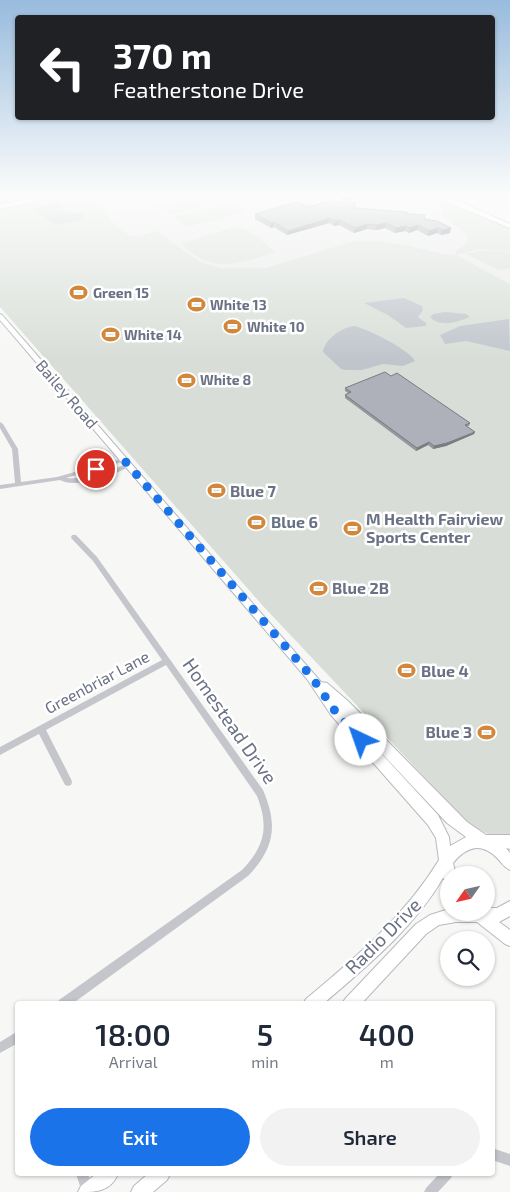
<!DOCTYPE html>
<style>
:root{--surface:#fff;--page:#f2f2f3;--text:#1f2937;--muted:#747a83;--accent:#1a73e8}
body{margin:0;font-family:"Exo 2",sans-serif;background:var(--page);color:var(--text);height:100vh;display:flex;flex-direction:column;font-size:19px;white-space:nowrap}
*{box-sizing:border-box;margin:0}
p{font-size:16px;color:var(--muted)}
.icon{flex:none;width:28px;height:28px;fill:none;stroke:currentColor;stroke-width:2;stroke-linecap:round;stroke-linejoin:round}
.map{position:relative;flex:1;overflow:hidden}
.panel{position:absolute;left:15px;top:1001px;width:480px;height:175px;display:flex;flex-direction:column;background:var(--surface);border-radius:5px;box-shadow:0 1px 4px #0004}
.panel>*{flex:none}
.guide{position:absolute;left:15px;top:15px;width:480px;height:105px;border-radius:5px;box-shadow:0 1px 4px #0004;background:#202124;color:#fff;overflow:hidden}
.needle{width:32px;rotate:236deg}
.fabs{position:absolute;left:440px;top:866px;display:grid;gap:10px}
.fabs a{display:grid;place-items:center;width:55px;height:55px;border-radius:50%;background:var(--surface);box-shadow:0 1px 4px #0004;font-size:25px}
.pin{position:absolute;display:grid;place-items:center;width:42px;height:42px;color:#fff;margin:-21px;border:2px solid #fff;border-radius:50%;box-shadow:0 1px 5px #0007}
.me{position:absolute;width:55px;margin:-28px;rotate:318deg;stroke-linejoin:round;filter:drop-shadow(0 0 4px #0008)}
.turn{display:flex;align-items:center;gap:18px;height:105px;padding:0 15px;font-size:22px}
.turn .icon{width:65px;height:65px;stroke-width:2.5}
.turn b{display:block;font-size:35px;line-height:42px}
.eta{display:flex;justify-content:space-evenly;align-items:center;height:85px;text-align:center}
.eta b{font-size:30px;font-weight:600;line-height:35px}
.primary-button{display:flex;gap:10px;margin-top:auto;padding:10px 15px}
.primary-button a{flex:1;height:58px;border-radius:30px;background:var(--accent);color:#fff;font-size:20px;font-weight:600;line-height:58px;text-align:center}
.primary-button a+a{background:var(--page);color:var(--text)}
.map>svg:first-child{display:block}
.built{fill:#e8e9e9}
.green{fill:#d8ded7}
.water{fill:#c0c5cc}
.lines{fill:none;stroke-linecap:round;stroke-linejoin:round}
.secondary-casing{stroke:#b7b9bf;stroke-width:2}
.street{fill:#c4c6cb;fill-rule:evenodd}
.secondary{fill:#fff;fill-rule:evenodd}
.wall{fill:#96989f}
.shaded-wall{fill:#7a7c82}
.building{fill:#aeb1b9;stroke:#7a7c82}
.route{stroke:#1a73e8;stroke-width:9;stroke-dasharray:0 16.2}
.labels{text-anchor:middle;stroke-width:5;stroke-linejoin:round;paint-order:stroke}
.far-poi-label{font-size:14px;font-weight:bold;fill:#6a7184;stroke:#fff;text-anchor:start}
.street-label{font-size:16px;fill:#6a7184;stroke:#fff}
.poi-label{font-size:16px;font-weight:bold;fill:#6a7184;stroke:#fff;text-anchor:start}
.near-street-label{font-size:19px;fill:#6a7184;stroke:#fff}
</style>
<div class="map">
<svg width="510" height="1192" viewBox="0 0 510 1192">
<rect width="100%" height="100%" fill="#f7f8f6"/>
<path class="built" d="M88,193H428L510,226V284L455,255L385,242H351L265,268H221L209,266L200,262L156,231L137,236L129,235L110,221L106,214L108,211L91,198Z"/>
<path class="green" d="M0,193L82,195L91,198L107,210L110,221L129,235L137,236L156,231L200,262L221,268H265L348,243C384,235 419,251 455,255L457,250L466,244L468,235L443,217L442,208L428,201L436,198L510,229V251L480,249L456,255L510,284V842H504L474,827L463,818L263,606L0,307Z
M99,193H164L113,205L97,194Z
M209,193H213L227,201L171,215L157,206Z
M229,202L245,212L188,227L173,217Z
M234,227C251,228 263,242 275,252C253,259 227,270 204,260C196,257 188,250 181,244Z
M485,250L510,252V268L498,270L466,254Z"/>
<path class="water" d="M60,202L62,204L63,210L68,212L84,214V216L79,220L55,225L32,209Z
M404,298L422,306L423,310L418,317L426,323V326L406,328L388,315L364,303Z
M445,312L466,314L470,317C457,322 440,328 430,317L433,314Z
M509,319L510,351L466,341L445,344L440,335L460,326Z
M354,326C366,328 410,350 415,361L403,366L383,364L362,370H346L341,369L323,352C324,340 342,327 354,326Z"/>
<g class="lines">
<defs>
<path id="secondary" d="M60,193H70L0,209V205Z
M426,193C447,193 489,215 510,224V228Z
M0,314L2,315L321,682L327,683L348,701L467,822L486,835H510V849L506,848L510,853V870C504,867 502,863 498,859C482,842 467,846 453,863L456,875H449V882L443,878C414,928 367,966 323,1004H303L306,999C356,957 405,916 439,860L436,838L428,825L331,715L307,679L0,320ZM345,714L447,823L466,837L450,846L449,837L438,815Z
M510,901V916L499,922L510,930V946L505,944L477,922H456L439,925L426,934L361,1004H342L345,999L416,924L430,915L449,909V912H486V908H497Z
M96,1174H118C110,1192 96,1192 78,1192L81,1186Z
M148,1174H170L167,1180L153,1192H131L134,1186Z"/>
</defs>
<use href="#secondary" class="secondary-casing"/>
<path class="street" d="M0,422L3,424L18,449L21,482L57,477L124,458L126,459V461L66,478C88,480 107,472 126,464H130L131,465C118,475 75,489 60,480L0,489V485L15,483L12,449L0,428Z
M72,535H76L97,557L263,790C278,825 275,848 248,876L72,1004H58L59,1000L242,870C265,846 269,827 257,796L166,665L46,730L71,779L72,782L71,785L68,786L65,785L39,734L0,755V747L162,660L93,561L72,539L71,537Z
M18,1031V1043L0,1053V1042Z
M492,1148L510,1154V1166L492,1160Z
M76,1174H88L94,1192H82Z
M439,1174H453L451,1178L438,1192H424L426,1188Z"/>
<use href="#secondary" class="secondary"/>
</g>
<path class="wall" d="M352,198L351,202L355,208L407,214L424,219L450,233L441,235L437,233L428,236L417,230L409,233L405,231L395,233L385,228L376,230L367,229L354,233L339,225L334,226L329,223L287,235L274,227L271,228L255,219V214L309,207L342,202Z
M345,388L470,423L469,426H467L474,434L446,446L433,449L428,445L416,451L345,398V395L348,393L345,391Z"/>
<path class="shaded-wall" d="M330,218L329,223L287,235L288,231Z
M339,220V225L334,226V221Z
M274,222V227L271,228V223Z
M386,223L385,228L376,230L377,225Z
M368,224L367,229L354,233L355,228Z
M418,225L417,230L409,233V228Z
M406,226L405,231L395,233L396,228Z
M438,228L437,233L428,236L429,231Z
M451,228L450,233L441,235L442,230Z
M475,432L474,434L446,446L433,449L434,446Z
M429,442L428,445L416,451L417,448Z"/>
<path class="building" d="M343,197L352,198L351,202L356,203L354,208L407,212L406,214L425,215L424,219L437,221L451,228L442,230L438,228L429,231L418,225L409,228L406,226L396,228L386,223L377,225L368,224L355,228L339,220L334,221L330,218L288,231L274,222L271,223L255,214L296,202L309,207L328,201L342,202Z
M385,372L391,376L397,373L470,423L465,425L475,432L447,443L434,446L429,442L417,448L345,395L351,392L345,388Z"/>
<linearGradient id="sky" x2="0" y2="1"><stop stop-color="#98bbdd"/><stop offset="0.54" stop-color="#fbfcfb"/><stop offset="1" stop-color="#fbfcfb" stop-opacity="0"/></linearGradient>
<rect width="510" height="360" fill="url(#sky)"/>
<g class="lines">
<path class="route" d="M96,469L124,460L311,676L335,711L361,740"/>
</g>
<defs>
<symbol id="stadium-bare" viewBox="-9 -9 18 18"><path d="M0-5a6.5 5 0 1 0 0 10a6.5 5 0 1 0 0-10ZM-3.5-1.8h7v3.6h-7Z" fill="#d3873a" stroke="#fff" stroke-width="2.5" paint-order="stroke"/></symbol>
</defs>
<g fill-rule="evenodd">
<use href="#stadium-bare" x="66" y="280" width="25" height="25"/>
<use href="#stadium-bare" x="184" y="292" width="25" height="25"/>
<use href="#stadium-bare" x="220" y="314" width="25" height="25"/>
<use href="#stadium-bare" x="98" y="322" width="25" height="25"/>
<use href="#stadium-bare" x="174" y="368" width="25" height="25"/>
<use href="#stadium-bare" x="204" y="478" width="25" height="25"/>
<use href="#stadium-bare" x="244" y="510" width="25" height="25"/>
<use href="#stadium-bare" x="340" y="516" width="25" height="25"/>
<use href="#stadium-bare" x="306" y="576" width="25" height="25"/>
<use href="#stadium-bare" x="394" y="658" width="25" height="25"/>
<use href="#stadium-bare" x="474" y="720" width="25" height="25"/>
</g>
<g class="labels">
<g class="far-poi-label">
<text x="93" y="298">Green 15</text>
<text x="210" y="310">White 13</text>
<text x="247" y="332">White 10</text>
<text x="124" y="340">White 14</text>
<text x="200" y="385">White 8</text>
</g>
<g class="street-label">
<text transform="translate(67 394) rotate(49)" y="6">Bailey Road</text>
<text transform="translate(97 682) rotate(-28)" y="6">Greenbriar Lane</text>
</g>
<g class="poi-label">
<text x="230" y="497">Blue 7</text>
<text x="366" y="525">M Health Fairview<tspan x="366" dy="18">Sports Center</tspan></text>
<text x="271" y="528">Blue 6</text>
<text x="332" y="594">Blue 2B</text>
<text x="421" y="677">Blue 4</text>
<text x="472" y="738" text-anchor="end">Blue 3</text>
</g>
<g class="near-street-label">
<text transform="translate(230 721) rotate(55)" y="7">Homestead Drive</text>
<text transform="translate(383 936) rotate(-45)" y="7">Radio Drive</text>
</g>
</g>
</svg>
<div class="fabs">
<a><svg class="needle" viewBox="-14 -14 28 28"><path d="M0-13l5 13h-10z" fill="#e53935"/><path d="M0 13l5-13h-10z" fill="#747a83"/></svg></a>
<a><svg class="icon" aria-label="search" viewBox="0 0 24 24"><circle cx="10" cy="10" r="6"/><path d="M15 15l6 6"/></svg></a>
</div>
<div class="pin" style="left:96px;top:469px;background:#d93025"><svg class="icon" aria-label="arrive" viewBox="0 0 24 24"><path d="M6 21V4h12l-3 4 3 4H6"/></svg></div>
<svg class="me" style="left:361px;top:740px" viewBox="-20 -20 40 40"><circle r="19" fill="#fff"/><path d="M0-13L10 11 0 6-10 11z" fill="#1a73e8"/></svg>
<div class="guide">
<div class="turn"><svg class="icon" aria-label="left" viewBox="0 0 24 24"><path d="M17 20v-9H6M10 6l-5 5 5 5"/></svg><div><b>370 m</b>Featherstone Drive</div></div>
</div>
<section class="panel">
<div class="eta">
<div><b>18:00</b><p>Arrival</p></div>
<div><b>5</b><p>min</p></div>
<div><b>400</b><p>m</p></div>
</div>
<div class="primary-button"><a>Exit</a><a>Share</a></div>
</section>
</div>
